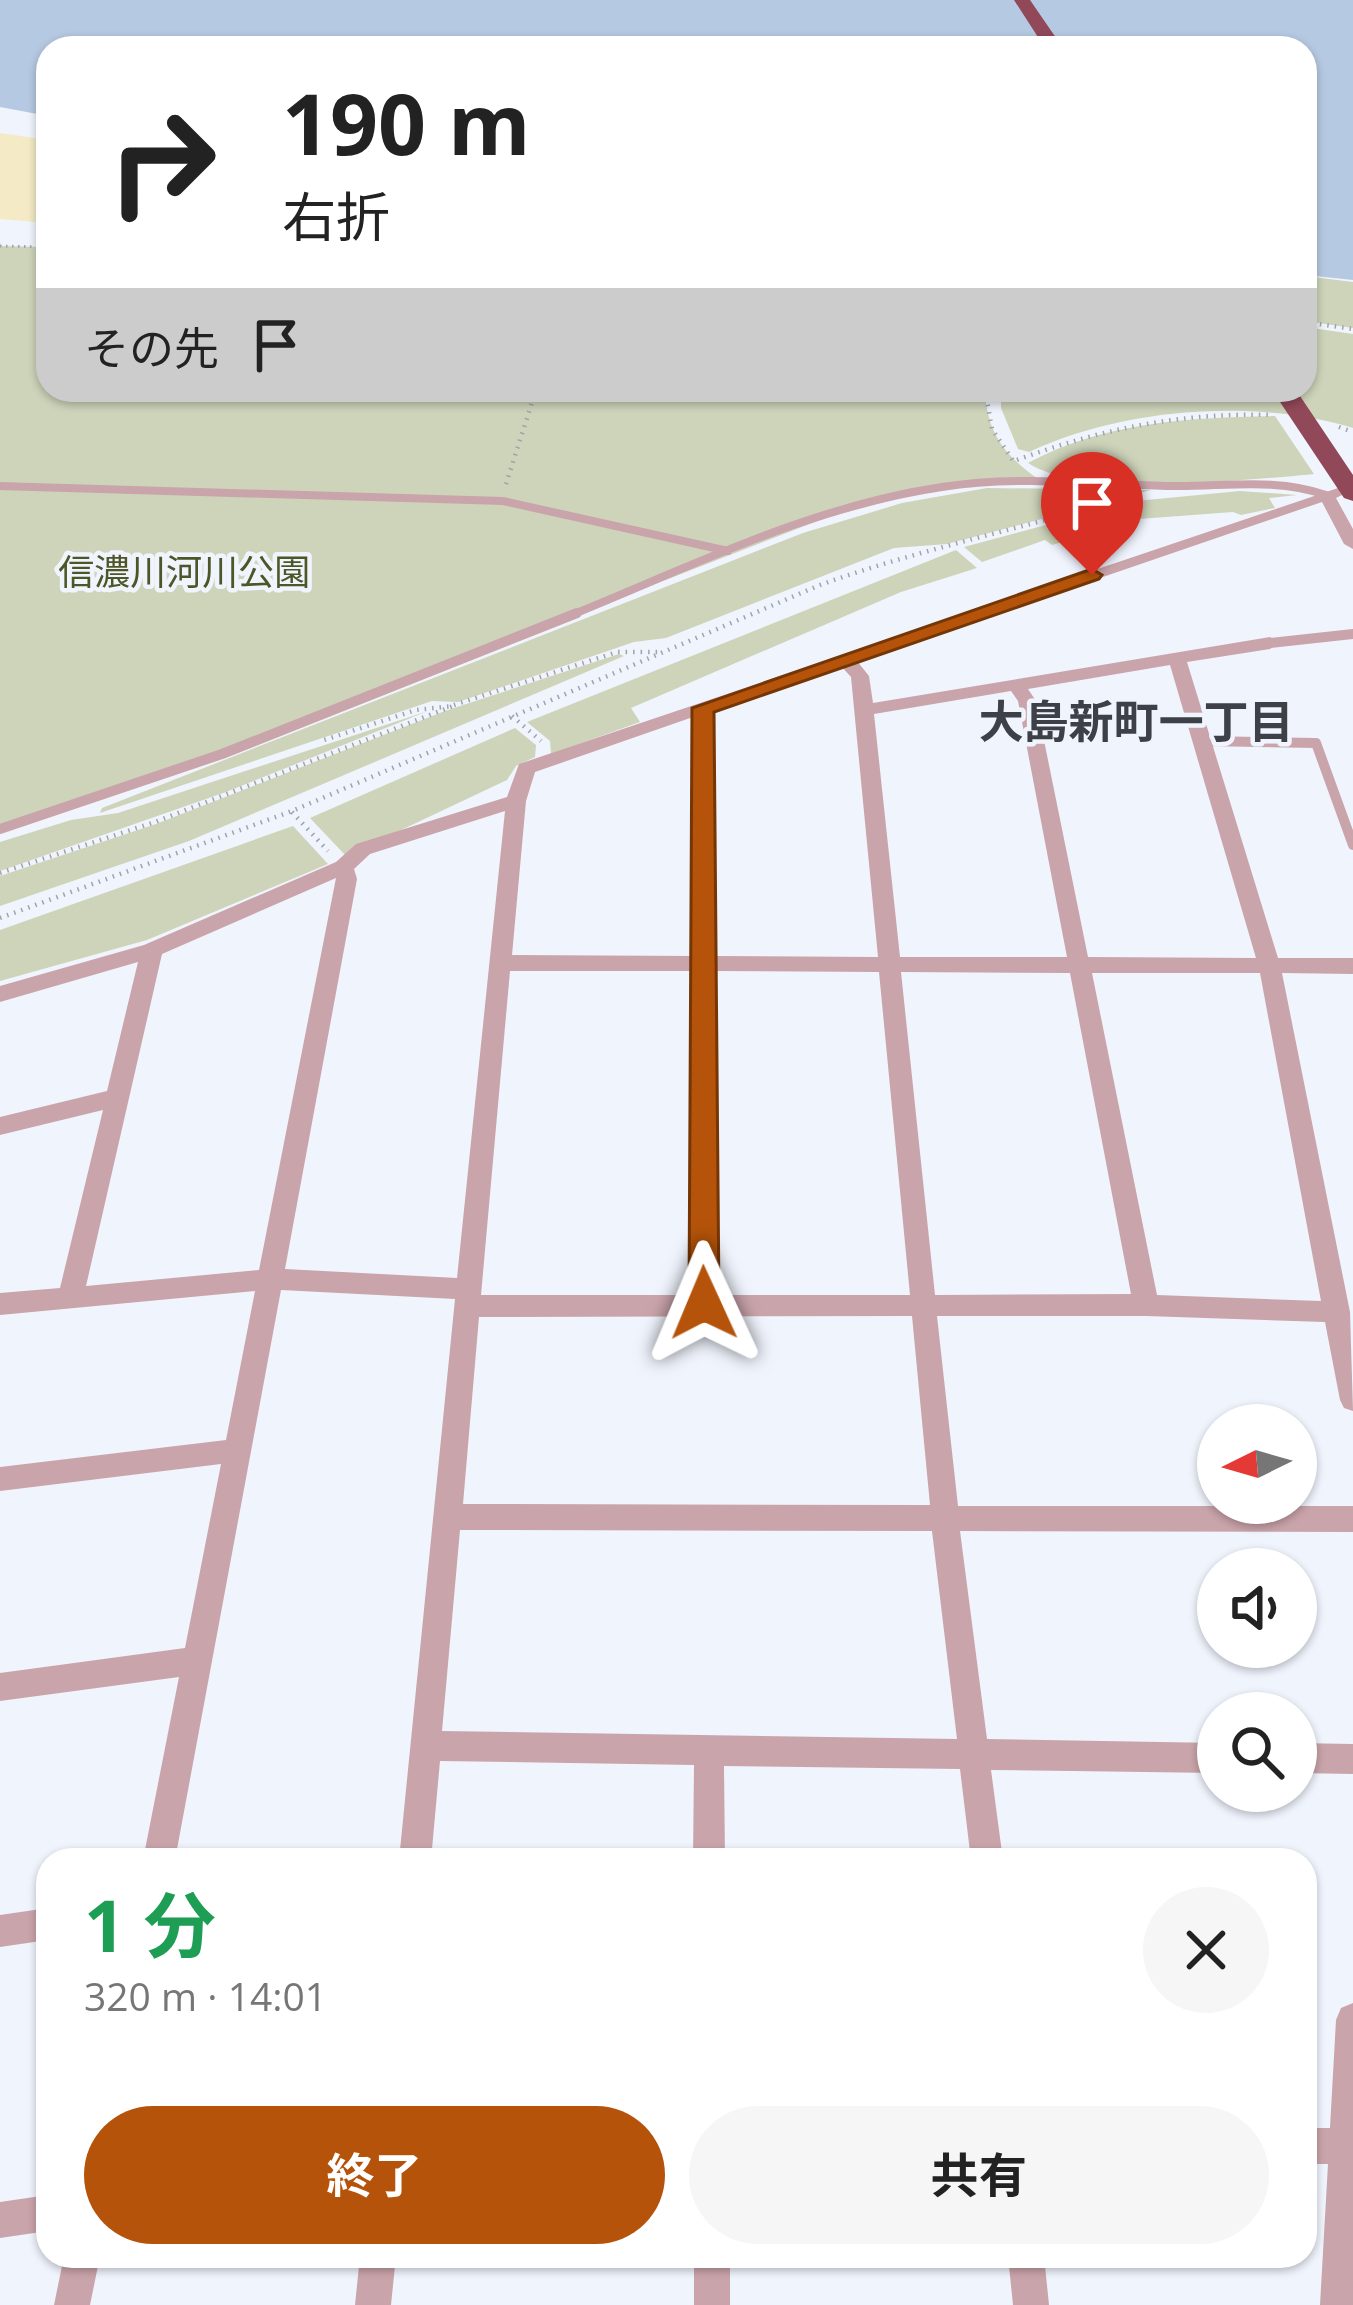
<!DOCTYPE html>
<html lang="ja">
<meta charset="utf-8">
<style>
:root{--surface:#fff;--page:#f6f6f6;--text:#222;--muted:#767676;--accent:#b45309}
body{margin:0;font-family:"Open Sans","Noto Sans JP",sans-serif;background:var(--page);color:var(--text);height:100vh;display:flex;flex-direction:column;font-size:45px;white-space:nowrap}
*{box-sizing:border-box;margin:0}
p{font-size:39px;color:var(--muted)}
.icon{flex:none;width:66px;height:66px;fill:none;stroke:currentColor;stroke-width:2;stroke-linecap:round;stroke-linejoin:round}
.map{position:relative;flex:1;overflow:hidden}
.panel{position:absolute;left:36px;top:1848px;width:1281px;height:420px;display:flex;flex-direction:column;background:var(--surface);border-radius:36px;box-shadow:0 3px 9px #0004}
.panel>*{flex:none}
.top-card{position:absolute;left:36px;top:36px;width:1281px;height:366px;border-radius:36px;box-shadow:0 3px 9px #0004;background:#fff;color:var(--text);overflow:hidden}
.needle{width:78px;rotate:265deg}
.controls{position:absolute;left:1197px;top:1404px;display:grid;gap:24px}
.controls a{display:grid;place-items:center;width:120px;height:120px;border-radius:50%;background:var(--surface);box-shadow:0 3px 9px #0004;font-size:60px}
.pin{position:absolute;display:grid;place-items:center;width:102px;height:102px;color:#fff;margin:-123px -51px;border-radius:50% 50% 50% 0;rotate:-45deg;box-shadow:0 0 12px #0007}
.pin .icon{rotate:45deg}
.me{position:absolute;width:132px;margin:-66px;rotate:359deg;stroke-linejoin:round;filter:drop-shadow(0 0 9px #0008)}
.turn{display:flex;align-items:center;gap:42px;height:252px;padding:0 48px;font-size:54px}
.turn .icon{width:156px;height:156px;stroke-width:2.5}
.turn b{display:block;font-size:84px;line-height:102px}
.then{display:flex;align-items:center;height:114px;padding:0 48px;background:#0003;gap:24px;font-size:45px}
.round{display:grid;place-items:center;flex:none;width:126px;height:126px;border-radius:63px;background:var(--page)}
.overview{display:flex;align-items:center;justify-content:space-between;height:204px;padding:0 48px}
h1{font-size:72px;font-weight:700;line-height:90px;color:#1e9e55}
.primary-button{display:flex;gap:24px;margin-top:auto;padding:24px 48px}
.primary-button a{flex:1;height:138px;border-radius:72px;background:var(--accent);color:#fff;font-size:48px;font-weight:700;line-height:138px;text-align:center}
.primary-button a+a{background:var(--page);color:var(--text)}
.map>svg:first-child{display:block}
.green{fill:#ced4ba}
.sand{fill:#f4eac5}
.water{fill:#b6c9e2}
.lines{fill:none;stroke-linecap:round;stroke-linejoin:round}
.path-far1{stroke:#a0a3aa;stroke-width:3;stroke-dasharray:1.5 4.5;stroke-linecap:butt}
.path{stroke:#a0a3aa;stroke-width:4.5;stroke-dasharray:1.5 6;stroke-linecap:butt}
.lane-far1{stroke:#caa4ab;stroke-width:8}
.lane{stroke:#caa4ab;stroke-width:10}
.street{fill:#caa4ab;fill-rule:evenodd}
.highway{fill:#914859;fill-rule:evenodd}
.route{fill:#b45309;stroke:#753606;stroke-width:3}
.labels{text-anchor:middle;stroke-width:9;stroke-linejoin:round;paint-order:stroke}
.far-park-label{font-size:36px;fill:#4d5627;stroke:#f0f4fd}
.neighbourhood-label{font-size:45px;font-weight:bold;fill:#3d4147;stroke:#f0f4fd}
</style>
<div class="map">
<svg width="1353" height="2305" viewBox="0 0 1353 2305">
<rect width="100%" height="100%" fill="#f0f4fd"/>
<path class="green" d="M0,246L48,247V390H985C987,432 1003,454 1037,478L936,488L825,518L282,729L0,829Z
M1305,276L1353,282V328L1305,321Z
M1305,327L1353,334V428C1253,398 1124,408 1029,452L1018,449L1001,408V390H1305Z
M1275,416L1314,474C1252,480 1077,497 1028,463C1105,422 1187,418 1275,416Z
M987,488L1151,490L947,544L894,548L666,638L634,642L458,702L432,701L100,813L102,808L803,533L902,503Z
M1240,491L1297,495L1269,498L1275,508L1241,515L1233,512L1139,519L1052,545L1045,540L982,562L964,547L1136,501Z
M956,550L977,568L901,592L631,708L640,722L551,754L550,741L527,722Z
M619,654L624,656L189,841L0,906V876L156,824L445,711Z
M428,711L226,792L0,871V842L71,820L118,813Z
M515,728L536,745L535,757L516,766L507,780L346,856L310,818Z
M293,826L328,864L147,940L0,981V930Z"/>
<path class="sand" d="M0,133L48,140V223L0,219Z"/>
<path class="water" d="M0,0H1353V280L1305,275V48H48V116L0,107Z"/>
<g class="lines">
<path class="path-far1" d="M0,246L48,247"/>
<path class="path" d="M1305,322L1353,329
M985,390L992,429L1014,462
M1339,427L1353,432
M1017,460C1101,429 1183,412 1273,415
M506,484L536,390
M454,705L617,652H659
M512,716L541,741
M292,812L328,851
M0,873L155,822L453,706L416,710L321,741
M0,918L292,811L820,585C911,552 1006,532 1100,505"/>
<path class="lane-far1" d="M0,486L503,501L728,551
M569,616C690,567 812,506 942,487C1018,475 1095,484 1171,486C1224,487 1275,477 1326,495"/>
<path class="lane" d="M1270,643L1353,634
M1204,741L1316,743L1353,845
M0,829L222,754L577,613"/>
<path class="street" d="M1338,488L1346,493L1336,498L1353,529V549L1344,544L1322,502L857,661L869,676L873,703L1270,637L1279,643L1270,649L1187,662L1278,958H1353V974L1282,973L1350,1312L1353,1411L1344,1408L1340,1400L1325,1322L1146,1316H937L958,1506H1353V1532L960,1531L987,1739L1218,1743V1773L991,1770L1003,1860H971L960,1769L724,1766L725,1860H693L694,1765L440,1761L431,1860H399L455,1299L281,1290L175,1860H143L179,1677L0,1701V1673L185,1648L221,1464L0,1491V1467L226,1440L255,1291L0,1315V1293L60,1288L103,1110L0,1135V1117L107,1091L138,962L0,1002V986L144,945L336,862L356,844L507,797L519,764ZM1170,665L1256,958L1088,957L1036,701L1028,689ZM842,667L851,677L878,957L714,956L713,711ZM1011,691L1018,701L1067,957H900L874,714ZM693,717V956L512,955L526,801L535,772ZM505,811L457,1278L285,1269L357,879L354,869L370,854ZM336,878L259,1270L86,1286L162,954ZM510,971H692L691,1295H481ZM714,971L879,972L910,1295H717ZM901,972L1070,973L1131,1294L935,1295ZM1092,973H1260L1321,1301L1157,1295ZM912,1316L930,1505L463,1504L479,1317ZM460,1530L932,1531L957,1739L442,1731Z
M1296,1743L1353,1744V1774L1296,1773Z
M48,1908V1940L0,1947V1915Z
M1353,2003V2305H1320L1328,2164H1305V2128H1330L1336,2020L1341,2008Z
M48,2195V2231L0,2238V2202Z
M64,2256H100L90,2305H54Z
M360,2256H396L391,2305H355Z
M694,2256H730V2305H694Z
M1008,2256H1044L1049,2305H1013Z"/>
<path class="highway" d="M1014,0H1030L1063,48H1045Z
M1272,390H1296L1353,475V501L1344,498Z"/>
</g>
<path class="route" d="M1092,569L1102,575L1099,579L714,712L719,1303L714,1312H694L689,1303L692,708Z"/>
<g class="labels">
<g class="far-park-label">
<text x="184" y="585">信濃川河川公園</text>
</g>
<g class="neighbourhood-label">
<text x="1136" y="738">大島新町一丁目</text>
</g>
</g>
</svg>
<div class="controls">
<a><svg class="needle" viewBox="-14 -14 28 28"><path d="M0-13l5 13h-10z" fill="#e53935"/><path d="M0 13l5-13h-10z" fill="#767676"/></svg></a>
<a><svg class="icon" aria-label="sound" viewBox="0 0 24 24"><path d="M4 9h4l5-4v14l-5-4H4zM17 9q2 3 0 6"/></svg></a>
<a><svg class="icon" aria-label="search" viewBox="0 0 24 24"><circle cx="10" cy="10" r="6"/><path d="M15 15l6 6"/></svg></a>
</div>
<div class="pin" style="left:1092px;top:575px;background:#d93025"><svg class="icon" aria-label="arrive" viewBox="0 0 24 24"><path d="M6 21V4h12l-3 4 3 4H6"/></svg></div>
<svg class="me" style="left:704px;top:1303px" viewBox="-20 -20 40 40"><path d="M0-17L14 15 0 8-14 15z" fill="#b45309" stroke="#fff" stroke-width="4"/></svg>
<div class="top-card">
<div class="turn"><svg class="icon" aria-label="right" viewBox="0 0 24 24"><path d="M7 20v-9h11M14 6l5 5-5 5"/></svg><div><b>190 m</b>右折</div></div>
<div class="then">その先<svg class="icon" aria-label="arrive" viewBox="0 0 24 24"><path d="M6 21V4h12l-3 4 3 4H6"/></svg></div>
</div>
<section class="panel">
<div class="overview"><div><h1>1 分</h1><p>320 m · 14:01</p></div><a class="round"><svg class="icon" aria-label="close" viewBox="0 0 24 24"><path d="M6 6l12 12M18 6L6 18"/></svg></a></div>
<div class="primary-button"><a>終了</a><a>共有</a></div>
</section>
</div>
